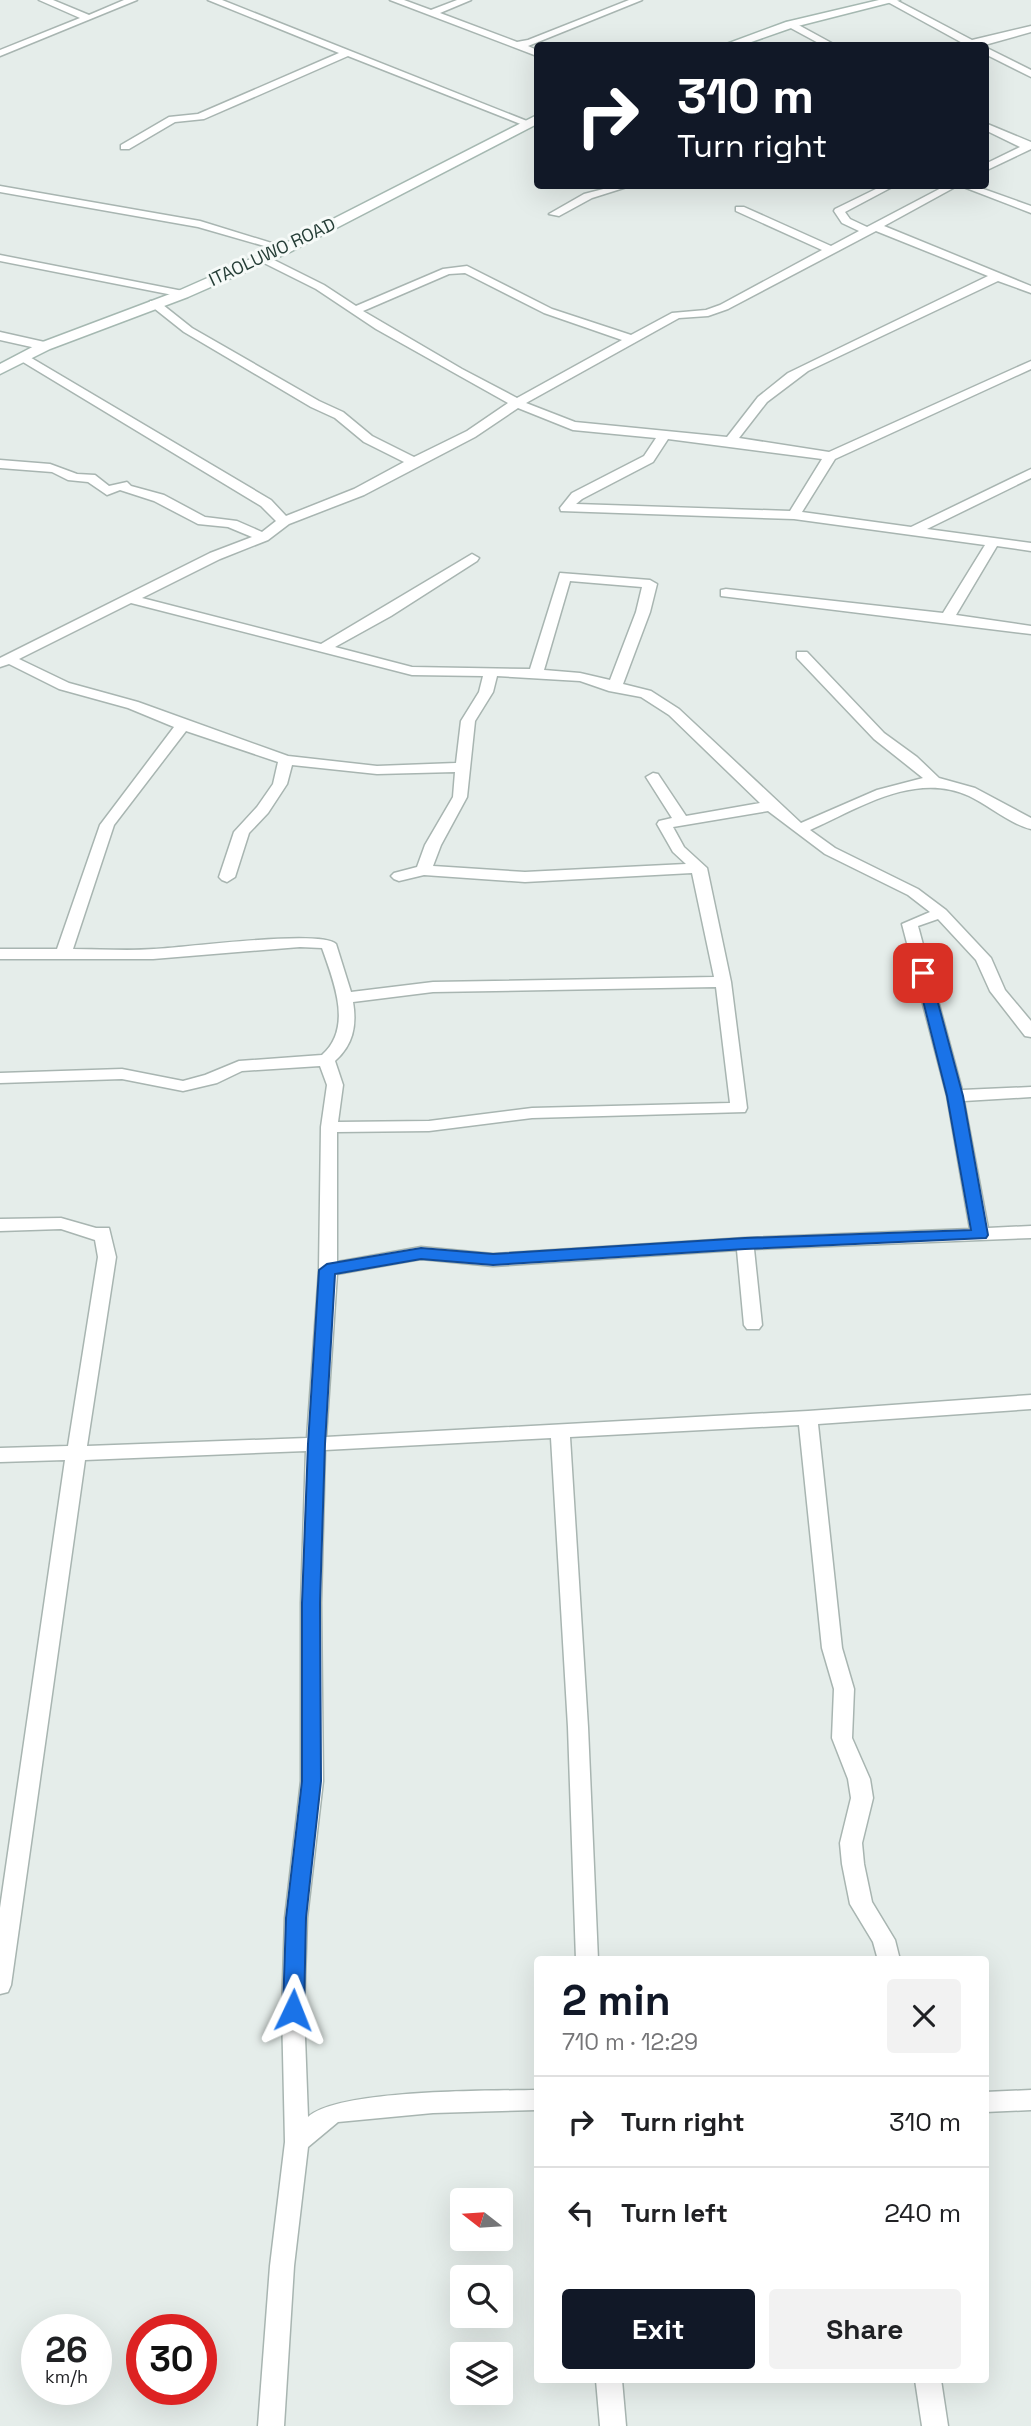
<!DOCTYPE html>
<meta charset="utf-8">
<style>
:root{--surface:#fff;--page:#f2f2f2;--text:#202124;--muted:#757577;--line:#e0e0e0;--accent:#111827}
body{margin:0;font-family:"Space Grotesk",sans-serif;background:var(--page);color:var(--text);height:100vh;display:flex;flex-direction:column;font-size:26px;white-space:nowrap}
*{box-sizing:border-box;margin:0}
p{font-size:23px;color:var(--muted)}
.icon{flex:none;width:38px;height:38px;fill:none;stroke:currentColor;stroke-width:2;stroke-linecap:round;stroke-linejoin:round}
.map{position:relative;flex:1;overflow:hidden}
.sheet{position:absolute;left:534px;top:1956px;width:455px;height:427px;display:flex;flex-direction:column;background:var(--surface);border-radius:7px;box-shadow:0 7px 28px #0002}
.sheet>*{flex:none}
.guide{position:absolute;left:534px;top:42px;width:455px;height:147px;border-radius:7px;box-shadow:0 7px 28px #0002;background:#111827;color:#fff;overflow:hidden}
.needle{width:46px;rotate:287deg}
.fabs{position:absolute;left:450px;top:2188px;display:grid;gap:14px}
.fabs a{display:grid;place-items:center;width:63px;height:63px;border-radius:7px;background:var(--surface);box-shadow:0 7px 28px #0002;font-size:35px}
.speed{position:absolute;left:21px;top:2314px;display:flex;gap:14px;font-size:35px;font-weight:700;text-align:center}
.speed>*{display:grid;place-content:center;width:91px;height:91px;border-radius:50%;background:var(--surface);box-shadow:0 7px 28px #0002;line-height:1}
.speed small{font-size:18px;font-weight:400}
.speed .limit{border:10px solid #d22;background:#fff;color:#111}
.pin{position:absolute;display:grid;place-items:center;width:60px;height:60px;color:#fff;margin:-30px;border-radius:14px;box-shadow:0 4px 10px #0006}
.me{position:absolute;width:77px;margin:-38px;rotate:2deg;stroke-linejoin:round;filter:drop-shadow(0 0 5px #0008)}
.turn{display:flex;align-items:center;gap:24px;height:147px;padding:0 28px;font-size:32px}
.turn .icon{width:91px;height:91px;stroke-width:2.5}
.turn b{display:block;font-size:49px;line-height:60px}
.round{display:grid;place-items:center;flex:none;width:74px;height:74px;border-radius:7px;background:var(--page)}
.head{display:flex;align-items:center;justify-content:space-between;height:119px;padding:0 28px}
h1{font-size:42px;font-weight:700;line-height:52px;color:var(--accent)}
.button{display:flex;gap:14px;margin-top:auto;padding:14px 28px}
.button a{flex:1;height:80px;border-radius:7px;background:var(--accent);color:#fff;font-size:28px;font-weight:700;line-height:80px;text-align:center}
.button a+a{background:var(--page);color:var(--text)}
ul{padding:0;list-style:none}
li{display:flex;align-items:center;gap:21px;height:91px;padding:0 28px;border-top:2px solid var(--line)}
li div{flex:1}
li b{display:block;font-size:26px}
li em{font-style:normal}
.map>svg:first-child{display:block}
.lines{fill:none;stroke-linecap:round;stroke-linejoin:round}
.street-casing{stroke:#a8b5b1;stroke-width:3}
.secondary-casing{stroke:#a5b8b1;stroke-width:3}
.street{fill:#fff;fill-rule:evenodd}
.secondary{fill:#fff;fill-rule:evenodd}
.route{fill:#1a73e8;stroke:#114b97;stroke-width:2}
.labels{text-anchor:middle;stroke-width:6;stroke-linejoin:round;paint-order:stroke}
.far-street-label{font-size:18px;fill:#263e37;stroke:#f6faf8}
</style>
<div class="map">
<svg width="1031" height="2426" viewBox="0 0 1031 2426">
<rect width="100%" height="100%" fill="#e5edea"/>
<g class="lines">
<defs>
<path id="street" d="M39,0H53L89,15L124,0H137L0,56V50L80,18Z
M208,0H222L532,123L523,125L348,56L204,119L175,122L129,149H121V145L169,117L198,114L339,53Z
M390,0H404L431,10L457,0H471L440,13L517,42L528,40L629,0H642L528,46L537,50V56Z
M896,0L972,40L1031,26V32L981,46H968L886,1Z
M787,22H793L837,46H824L787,26Z
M985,47L1031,70V77L985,54Z
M985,123L1031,142V149L985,171V164L1020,147L985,130Z
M0,186L200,221L291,249L285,252L198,227L0,192Z
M615,186H630L592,198L559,216L549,214L584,194Z
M882,186H894L845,212L850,219L867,227L945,186H957L884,226L1031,286V293L998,281L808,371L767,402L739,438L829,452L1031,361V369L835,459L802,512L911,527L1031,469V478L927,529L1031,543V551L997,546L956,615L1031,626V634L721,596V590L726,589L943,613L985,545L794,519L561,511L560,508L572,493L644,456L656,438L573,430L518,408L475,437L364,495L289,524L268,540L220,559L142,598L321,644L472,554L479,558L477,561L391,616L335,647L412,667L530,669L560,573L650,580L657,584L650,612L623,684L651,691L679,709L801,823L877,790L923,778L874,739L797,658V652H807L884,733L917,757L939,778L975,788L1031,818V829C1012,825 988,805 969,796C915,771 859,808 810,830L835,848L918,889L946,910L991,958L1005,990L1031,1021V1037L1025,1036L990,991L976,960L938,919L918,926L962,1090L1031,1087V1097L964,1101L988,1228L1031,1226V1238L754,1249L762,1325L759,1329H747L744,1325L737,1250L493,1266L421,1259L337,1274L326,1437L808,1411L1031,1395V1409L818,1424L842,1648L854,1689L852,1738L870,1779L873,1798L862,1843L864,1864L872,1902L895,1940L900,1960H878L873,1942L850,1904L842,1864L840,1843L851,1798L848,1779L832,1738L834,1689L822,1648L799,1425L570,1437L588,1727L598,1960H576L568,1727L551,1438L325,1450L321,1603L323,1781L307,1918L304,2010L308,2117C338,2089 491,2091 537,2090V2110L433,2113L338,2122L308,2147L294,2266L284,2426H258L270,2266L285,2142L282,2010L285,1918L301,1781V1603L306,1451L85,1460L11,1985L8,1992L0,1994V1908L65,1460L0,1462V1448L68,1446L98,1257L95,1240L61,1229L0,1231V1219L61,1218L96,1228H109L116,1257L87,1446L307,1438L319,1270L321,1127L327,1085L320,1066L242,1071L217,1083L183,1091L122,1079L0,1083V1073L122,1069L183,1081L205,1075L239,1061L322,1055C353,1028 334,982 322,948L300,947L153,959H0V949H57L100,825L174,727L128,708L59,689L9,664L0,667V658L210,553L252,537L228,527L198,524L154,501L120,490L107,495L88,482L68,480L52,472L0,468V460L50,464L77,474L95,475L109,486L127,482L131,486L164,495L205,517L237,521L262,532L276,521L261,506L18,359L28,356L271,500L286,516L354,489L404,462L364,442L335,418L311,407L184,332L150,305V301H158L192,328L319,401L343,412L372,436L414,457L467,431L508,403L376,329L316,289L260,261V257H268L324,285L356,306L443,269L467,266L552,309L631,335L672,313L706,310L720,305L822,250L736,211V207H744L831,246L859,231L842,223L834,211L835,209ZM876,231L988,276L788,373L758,397L727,437L575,422L526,403L679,318L708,316L728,309ZM465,273L544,313L622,340L517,398L462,369L363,311L449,274ZM668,439L822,459L790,511L576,504L582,499L653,462ZM570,581L642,587L636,612L610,680L580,673L544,670ZM131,603L412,675L483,676L479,692L461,721L456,763L377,766L288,756L138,702L69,683L19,659ZM497,676L580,681L609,691L641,697L669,715L760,803L686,816L658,774L653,773L646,777L672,818L659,821L657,824L673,852L686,864L525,872L433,866L441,845L467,797L475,721L493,692ZM186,731L278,762L273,784L257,807L234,832L219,877L222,880L227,882L235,877L249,833L268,813L287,784L292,765L377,774L455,772L453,797L425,845L417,867L394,873L391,876L394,879L399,881L424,875L525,882L692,873L714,977L433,982L351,992L336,944C321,929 183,948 154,949C127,951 100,949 73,949L114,825ZM768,811L825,854L908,895L930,912L902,924L947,1096L970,1229L745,1238L493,1254L421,1247L337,1262V1132L429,1131L532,1118L745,1112L747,1108L731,982L707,868L684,847L673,827ZM716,987L730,1103L532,1108L429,1121L338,1122L343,1085L335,1061C353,1045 357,1026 353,1002L433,992Z
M961,186H975L1031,206V213Z
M0,255L183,291L189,294L183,297L0,261Z
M0,332L49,343L51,346L45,350L0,340Z
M1031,2090V2110L985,2112V2092Z
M596,2380H622L626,2426H600Z
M915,2380H941L948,2426H922Z"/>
<path id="secondary" d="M879,0H900L794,27L740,46H721L786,22Z
M537,115V124L290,252L188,297L50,349L0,374V364L40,343L178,291L280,246Z"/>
</defs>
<use href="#street" class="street-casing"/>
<use href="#secondary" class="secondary-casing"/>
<use href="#street" class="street"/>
<use href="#secondary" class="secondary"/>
</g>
<path class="route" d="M923,969L930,973L963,1096L988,1235L986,1238L745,1249L493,1265L421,1259L335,1274L325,1444L320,1603L321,1781L306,1918L304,2010L301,2017L293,2019L286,2017L283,2010L286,1918L302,1781V1603L308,1444L319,1270L327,1264L421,1248L493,1254L745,1238L971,1230L947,1096L916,973Z"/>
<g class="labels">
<g class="far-street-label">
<text transform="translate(272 252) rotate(-25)" y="6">ITAOLUWO ROAD</text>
</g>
</g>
</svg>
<div class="fabs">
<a><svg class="needle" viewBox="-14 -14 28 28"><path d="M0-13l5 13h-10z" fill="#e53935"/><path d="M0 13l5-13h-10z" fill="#757577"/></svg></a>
<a><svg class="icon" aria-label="search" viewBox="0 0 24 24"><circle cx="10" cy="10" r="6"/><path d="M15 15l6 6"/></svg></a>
<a><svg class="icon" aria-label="layers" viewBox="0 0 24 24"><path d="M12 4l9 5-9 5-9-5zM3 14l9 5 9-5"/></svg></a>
</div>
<div class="speed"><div>26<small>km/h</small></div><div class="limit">30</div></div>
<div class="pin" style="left:923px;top:973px;background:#d93025"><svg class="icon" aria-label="arrive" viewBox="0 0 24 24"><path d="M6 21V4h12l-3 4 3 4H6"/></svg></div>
<svg class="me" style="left:293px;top:2010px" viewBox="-20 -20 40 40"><path d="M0-17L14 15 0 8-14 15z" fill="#1a73e8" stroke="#fff" stroke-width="4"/></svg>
<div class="guide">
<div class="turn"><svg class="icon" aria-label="right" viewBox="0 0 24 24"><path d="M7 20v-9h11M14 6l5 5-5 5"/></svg><div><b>310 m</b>Turn right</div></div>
</div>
<section class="sheet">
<div class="head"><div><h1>2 min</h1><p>710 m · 12:29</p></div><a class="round"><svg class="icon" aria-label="close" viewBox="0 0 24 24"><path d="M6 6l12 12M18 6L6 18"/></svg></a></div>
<ul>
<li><svg class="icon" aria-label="right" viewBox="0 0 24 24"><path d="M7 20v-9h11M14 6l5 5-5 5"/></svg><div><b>Turn right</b></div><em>310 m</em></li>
<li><svg class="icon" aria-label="left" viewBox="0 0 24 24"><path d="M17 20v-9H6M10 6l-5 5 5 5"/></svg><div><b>Turn left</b></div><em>240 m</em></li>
</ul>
<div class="button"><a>Exit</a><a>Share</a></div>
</section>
</div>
